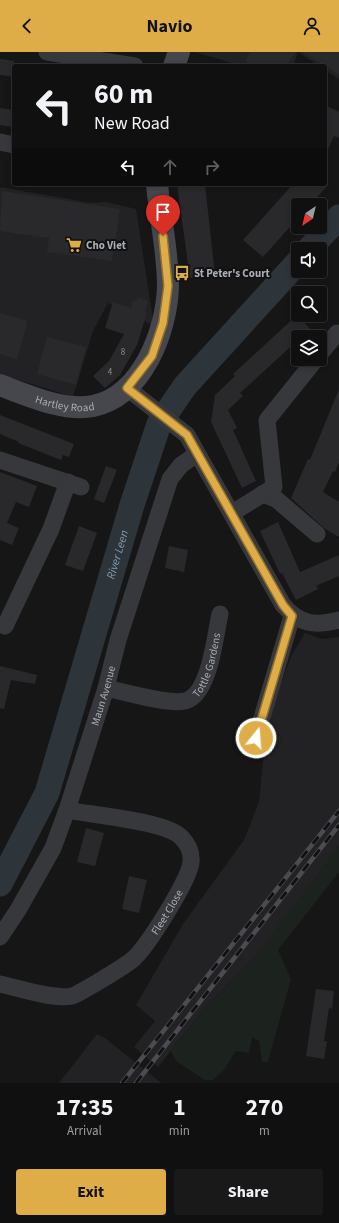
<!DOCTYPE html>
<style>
:root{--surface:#101011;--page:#19191a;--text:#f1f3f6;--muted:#9c9d9f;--line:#303031;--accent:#dfad47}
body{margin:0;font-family:"Source Sans 3",sans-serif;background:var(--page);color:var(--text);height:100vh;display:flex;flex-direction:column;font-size:15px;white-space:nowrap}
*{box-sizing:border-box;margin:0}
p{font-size:13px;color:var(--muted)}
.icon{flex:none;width:22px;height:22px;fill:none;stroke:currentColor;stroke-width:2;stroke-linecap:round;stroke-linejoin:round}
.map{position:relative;height:1031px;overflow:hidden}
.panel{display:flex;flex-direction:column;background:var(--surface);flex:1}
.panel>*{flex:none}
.top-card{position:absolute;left:12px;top:12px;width:315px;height:122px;border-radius:4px;box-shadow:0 2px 6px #0003,0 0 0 1px var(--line);background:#101011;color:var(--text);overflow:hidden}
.needle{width:26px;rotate:215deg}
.controls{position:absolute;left:291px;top:146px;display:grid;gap:8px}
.controls a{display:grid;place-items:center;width:36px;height:36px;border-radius:4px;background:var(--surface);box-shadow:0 2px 6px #0003,0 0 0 1px var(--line);font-size:20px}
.pin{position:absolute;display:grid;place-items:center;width:34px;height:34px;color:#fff;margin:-41px -17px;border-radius:50% 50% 50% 0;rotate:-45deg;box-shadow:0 0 4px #0007}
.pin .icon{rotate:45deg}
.me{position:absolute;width:44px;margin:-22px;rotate:17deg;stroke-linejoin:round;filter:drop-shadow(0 0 3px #0008)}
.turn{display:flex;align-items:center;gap:14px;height:84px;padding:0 16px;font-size:18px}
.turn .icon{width:52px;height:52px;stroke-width:2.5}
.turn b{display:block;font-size:28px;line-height:34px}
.lanes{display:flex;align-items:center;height:38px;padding:0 16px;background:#0003;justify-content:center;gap:20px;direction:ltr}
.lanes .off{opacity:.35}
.eta{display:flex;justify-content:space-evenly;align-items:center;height:68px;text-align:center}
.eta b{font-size:24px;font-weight:700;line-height:28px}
.action{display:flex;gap:8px;margin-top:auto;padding:8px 16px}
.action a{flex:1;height:46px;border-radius:4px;background:var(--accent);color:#111;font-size:16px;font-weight:700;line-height:46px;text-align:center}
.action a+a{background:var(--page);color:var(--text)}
header{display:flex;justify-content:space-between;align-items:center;height:52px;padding:0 16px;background:var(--accent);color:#111;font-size:18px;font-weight:700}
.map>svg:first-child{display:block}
.built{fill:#222224}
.green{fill:#1c221d}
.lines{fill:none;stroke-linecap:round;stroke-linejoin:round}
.river{stroke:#2d343a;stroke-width:25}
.building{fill:#29292b}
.street{stroke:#37383c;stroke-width:17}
.secondary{stroke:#45474c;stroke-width:22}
.rail-casing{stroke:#4a4c51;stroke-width:4.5}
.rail{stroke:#111112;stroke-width:3;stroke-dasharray:9;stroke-linecap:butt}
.route-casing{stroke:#91702e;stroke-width:10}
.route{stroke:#dfad47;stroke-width:7}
.labels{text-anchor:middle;stroke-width:4;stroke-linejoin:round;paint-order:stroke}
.number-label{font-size:9px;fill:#888b92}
.poi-label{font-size:11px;font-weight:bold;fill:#a9adb6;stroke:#111112;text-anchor:start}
.street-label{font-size:11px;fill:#a9adb6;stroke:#111112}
.water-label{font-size:12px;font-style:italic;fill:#849aad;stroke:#111112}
</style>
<header><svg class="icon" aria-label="back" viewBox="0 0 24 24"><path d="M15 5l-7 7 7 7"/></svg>Navio<svg class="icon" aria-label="person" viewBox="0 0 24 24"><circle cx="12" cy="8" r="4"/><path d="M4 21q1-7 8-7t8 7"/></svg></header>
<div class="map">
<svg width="339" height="1031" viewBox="0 0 339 1031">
<rect width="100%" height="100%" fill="#161617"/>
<path class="built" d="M195,0H339V27L325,18V14H319L298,0L293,14H232V11Z
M0,135L90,151L106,150L136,157L154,274L108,251L93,279L73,345L0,322Z
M305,581L322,587L339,585V820L208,953L158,1015L134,995L155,969L136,953L183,872L244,788L259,750L263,710L273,654L291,604Z
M97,982L105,986L161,1031H59Z"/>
<path class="green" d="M339,794V820L278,898L291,927L268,1010H262L259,989L252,985L249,1001L236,999L224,1018L213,1028H205L176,1009L171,999L208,953L255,905Z"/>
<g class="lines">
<g class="river">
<path d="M309,197L339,165"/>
<path id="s1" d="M0,832L47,741L132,453L159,372L185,334L298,210"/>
</g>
</g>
<path class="building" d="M250,0H296L286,14H254L245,9Z
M302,0H339V23L325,14Z
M0,7L14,9V25L0,23Z
M325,53L339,60V86L334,84L325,104Z
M0,56L14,58V75L0,73Z
M177,132H205L215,223L190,226Z
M293,132H329L310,153H298V166L263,205L243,188Z
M2,139L120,157L112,209L47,200L49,186L0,179Z
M138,245L148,249L145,261H147L137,293L120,323L105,336L93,324L109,309L124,282L105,276L113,250L131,256L133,248L136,249Z
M0,261L28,269L17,307L0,302Z
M297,263L310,277L301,285H298V288L240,341L243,344L228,358L237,376L233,378L256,429L242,436L211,370L215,343L235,324L233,322Z
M47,285L86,295L76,333L37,322Z
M339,337V410L335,420L333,419L323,440L339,450V485L324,476L291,446L308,407L310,408Z
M0,363L74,392L69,405L63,403L61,408L18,391L19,390L0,382Z
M106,414L117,418L104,451L94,447Z
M0,420L37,434L29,455L16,450L7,471L19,476L12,493L0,488Z
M278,470L300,520L339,503V524L316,534L318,537L296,548L282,521L280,522L260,479Z
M79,474L97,481L83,519L65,513Z
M169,494L188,498L184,520L165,516Z
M0,614L37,623L35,632L11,628L4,657L0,656Z
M86,776L104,781L95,814L77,810Z
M129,824L147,828L139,861L122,857Z
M316,937L334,939L332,957L329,956L324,989H327L324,1007L306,1004Z"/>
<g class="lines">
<g class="street">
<path d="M47,0L135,14"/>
<path d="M0,90L14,93"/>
<path d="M320,302L337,281"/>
<path d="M127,336L187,383L283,553C300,573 315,574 339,568"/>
<path d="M0,408L81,435"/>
<path d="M262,442L276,447L317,482"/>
<path d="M232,461L274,435L267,368L316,307"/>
<path d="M5,574L51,477L68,430"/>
<path id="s2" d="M106,636C124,640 169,653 185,649C210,643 215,583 220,562"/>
<path d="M256,686L292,564"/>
<path id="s3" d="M0,885L18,858L53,796L67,758L106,636L118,588L170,427L181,413L197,402"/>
<path id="s4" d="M0,932C18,936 55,948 72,944C79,942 125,914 132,908C146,897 190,827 191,810C192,801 188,792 181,785C165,769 92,763 67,758"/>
</g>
<g class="secondary">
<path d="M174,14L179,0"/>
<path id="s5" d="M0,333C27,343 64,360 93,354C142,344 167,279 168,234C168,200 160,166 157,132"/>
</g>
<defs>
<path id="rail" d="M122,1031L339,759
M136,1031L339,773"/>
</defs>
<use href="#rail" class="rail-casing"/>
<use href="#rail" class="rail"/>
</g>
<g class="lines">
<defs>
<path id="route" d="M163,184L168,234L163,271L152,304L127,336L187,383L283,553L292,564L256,686"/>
</defs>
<use href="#route" class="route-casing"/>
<use href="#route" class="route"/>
</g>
<defs>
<symbol id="supermarket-bare" viewBox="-9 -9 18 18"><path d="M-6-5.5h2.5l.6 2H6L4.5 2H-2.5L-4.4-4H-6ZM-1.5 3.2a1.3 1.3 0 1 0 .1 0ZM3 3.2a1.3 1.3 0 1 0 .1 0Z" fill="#dfad47" stroke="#111112" stroke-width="2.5" paint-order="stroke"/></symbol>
<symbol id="bus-bare" viewBox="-9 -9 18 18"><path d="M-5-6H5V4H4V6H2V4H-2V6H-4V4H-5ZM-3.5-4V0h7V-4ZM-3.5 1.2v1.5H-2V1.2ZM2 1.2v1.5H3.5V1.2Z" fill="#dfad47" stroke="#111112" stroke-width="2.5" paint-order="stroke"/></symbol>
</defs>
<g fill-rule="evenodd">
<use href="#supermarket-bare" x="63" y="182" width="22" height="22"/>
<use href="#bus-bare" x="171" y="210" width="22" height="22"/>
</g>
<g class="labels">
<g class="number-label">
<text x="123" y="303">8</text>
<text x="110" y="323">4</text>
</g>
<g class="poi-label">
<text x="86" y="197">Cho Viet</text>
<text x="194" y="225">St Peter's Court</text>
</g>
<g class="street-label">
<text dy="4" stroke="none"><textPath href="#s5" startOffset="68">Hartley Road</textPath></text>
<text dy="4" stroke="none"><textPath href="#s2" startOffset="125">Tottle Gardens</textPath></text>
<text dy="4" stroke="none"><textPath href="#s3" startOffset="264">Maun Avenue</textPath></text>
<text dy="4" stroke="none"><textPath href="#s4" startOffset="203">Fleet Close</textPath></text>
</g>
<g class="water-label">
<text dy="4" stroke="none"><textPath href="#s1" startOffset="351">River Leen</textPath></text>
</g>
</g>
</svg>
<div class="controls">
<a><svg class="needle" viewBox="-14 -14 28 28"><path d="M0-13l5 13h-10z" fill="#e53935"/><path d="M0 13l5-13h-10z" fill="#9c9d9f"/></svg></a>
<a><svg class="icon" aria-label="sound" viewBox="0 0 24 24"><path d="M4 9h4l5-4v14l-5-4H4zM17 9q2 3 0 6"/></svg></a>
<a><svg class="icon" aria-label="search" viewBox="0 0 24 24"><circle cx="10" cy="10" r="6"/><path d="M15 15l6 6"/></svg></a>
<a><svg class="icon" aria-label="layers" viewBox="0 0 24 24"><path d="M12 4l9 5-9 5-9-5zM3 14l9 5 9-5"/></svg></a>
</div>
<div class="pin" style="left:163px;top:184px;background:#d93025"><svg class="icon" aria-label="arrive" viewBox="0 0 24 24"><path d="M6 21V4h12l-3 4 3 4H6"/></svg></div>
<svg class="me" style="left:256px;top:686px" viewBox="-20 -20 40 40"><circle r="17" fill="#dfad47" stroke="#fff" stroke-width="3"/><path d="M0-11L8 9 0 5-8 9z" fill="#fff"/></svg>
<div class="top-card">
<div class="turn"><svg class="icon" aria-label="left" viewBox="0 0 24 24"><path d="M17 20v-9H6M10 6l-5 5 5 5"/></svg><div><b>60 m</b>New Road</div></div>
<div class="lanes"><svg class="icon" aria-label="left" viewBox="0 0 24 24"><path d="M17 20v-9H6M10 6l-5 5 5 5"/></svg><svg class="icon off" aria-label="ahead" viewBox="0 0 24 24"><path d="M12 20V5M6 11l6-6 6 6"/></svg><svg class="icon off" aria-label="right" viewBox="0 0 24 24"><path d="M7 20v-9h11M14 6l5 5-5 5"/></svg></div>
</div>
</div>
<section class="panel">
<div class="eta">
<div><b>17:35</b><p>Arrival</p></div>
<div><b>1</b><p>min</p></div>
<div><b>270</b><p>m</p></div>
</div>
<div class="action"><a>Exit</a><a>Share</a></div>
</section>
